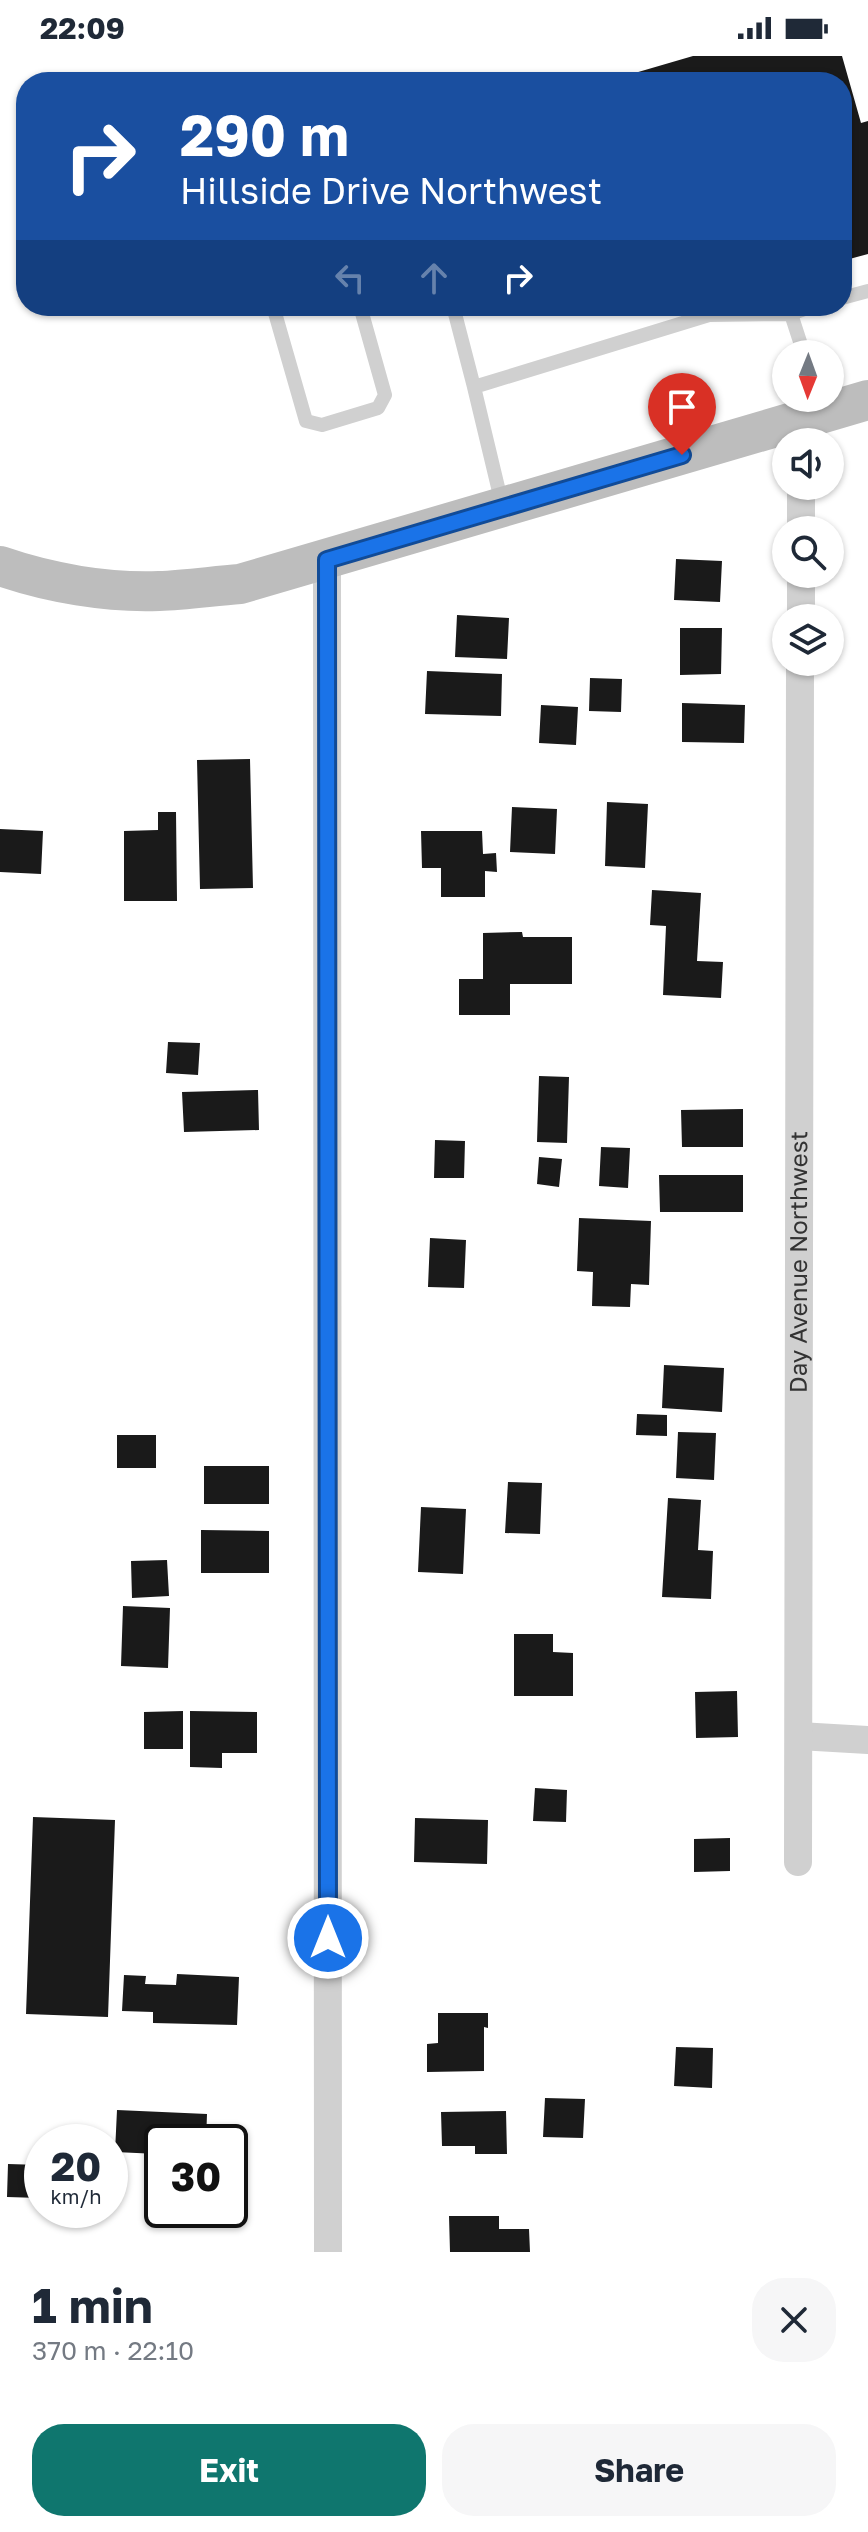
<!DOCTYPE html>
<meta charset="utf-8">
<style>
:root{--surface:#fff;--page:#f6f6f7;--text:#1f2937;--muted:#747a83;--accent:#0f766e}
body{margin:0;font-family:"Golos Text",sans-serif;background:var(--page);color:var(--text);height:100vh;display:flex;flex-direction:column;font-size:30px;white-space:nowrap}
*{box-sizing:border-box;margin:0}
p{font-size:26px;color:var(--muted)}
.icon{flex:none;width:44px;height:44px;fill:none;stroke:currentColor;stroke-width:2;stroke-linecap:round;stroke-linejoin:round}
.map{position:relative;height:2196px;overflow:hidden}
.sheet{display:flex;flex-direction:column;background:var(--surface);flex:1}
.sheet>*{flex:none}
.top-card{position:absolute;left:16px;top:16px;width:836px;height:244px;border-radius:32px;box-shadow:0 2px 6px #0004;background:#1a4fa0;color:#fff;overflow:hidden}
.needle{width:52px;rotate:181deg}
.buttons{position:absolute;left:772px;top:284px;display:grid;gap:16px}
.buttons a{display:grid;place-items:center;width:72px;height:72px;border-radius:50%;background:var(--surface);box-shadow:0 2px 6px #0004;font-size:40px}
.speed{position:absolute;left:24px;top:2068px;display:flex;gap:16px;font-size:40px;font-weight:700;text-align:center}
.speed>*{display:grid;place-content:center;width:104px;height:104px;border-radius:50%;background:var(--surface);box-shadow:0 2px 6px #0004;line-height:1}
.speed small{font-size:20px;font-weight:400}
.speed .limit{border:4px solid #111;border-radius:12px;background:#fff;color:#111}
.pin{position:absolute;display:grid;place-items:center;width:68px;height:68px;color:#fff;margin:-82px -34px;border-radius:50% 50% 50% 0;rotate:-45deg;box-shadow:0 0 8px #0007}
.pin .icon{rotate:45deg}
.me{position:absolute;width:88px;margin:-44px;rotate:0deg;stroke-linejoin:round;filter:drop-shadow(0 0 6px #0008)}
.turn{display:flex;align-items:center;gap:28px;height:168px;padding:0 32px;font-size:36px}
.turn .icon{width:104px;height:104px;stroke-width:2.5}
.turn b{display:block;font-size:56px;line-height:68px}
.lanes{display:flex;align-items:center;height:76px;padding:0 32px;background:#0003;justify-content:center;gap:40px;direction:ltr}
.lanes .off{opacity:.35}
.round{display:grid;place-items:center;flex:none;width:84px;height:84px;border-radius:32px;background:var(--page)}
.headline{display:flex;align-items:center;justify-content:space-between;height:136px;padding:0 32px}
h1{font-size:48px;font-weight:700;line-height:60px}
.cta{display:flex;gap:16px;margin-top:auto;padding:16px 32px}
.cta a{flex:1;height:92px;border-radius:32px;background:var(--accent);color:#fff;font-size:32px;font-weight:700;line-height:92px;text-align:center}
.cta a+a{background:var(--page);color:var(--text)}
.status{display:flex;justify-content:space-between;align-items:center;height:56px;padding:0 40px;background:var(--surface);direction:ltr}
.status svg{height:22px;fill:currentColor}
.map>svg:first-child{display:block}
.building{fill:#1a1a1a}
.lines{fill:none;stroke-linecap:round;stroke-linejoin:round}
.service{stroke:#d0d0d0;stroke-width:14}
.minor{stroke:#d0d0d0;stroke-width:28}
.secondary{stroke:#bdbdbd;stroke-width:40}
.route-casing{stroke:#114b97;stroke-width:20}
.route{stroke:#1a73e8;stroke-width:14}
.labels{text-anchor:middle;stroke-width:8;stroke-linejoin:round;paint-order:stroke}
.street-label{font-size:24px;fill:#333;stroke:#fff}
</style>
<div class="status"><b>22:09</b><svg viewBox="0 0 49 12"><path d="M0 12V9h3v3zM5 12V6h3v6zM10 12V3h3v9zM15 12V0h3v12zM26 1h20v11H26zM47 4h2v5h-2z"/></svg></div>
<div class="map">
<svg width="868" height="2196" viewBox="0 0 868 2196">
<rect width="100%" height="100%" fill="#fff"/>
<path class="building" d="M693,0H842L861,67L868,65V198L842,205V26H604Z
M676,503L722,505L720,546L674,544Z
M457,559L509,562L507,603L455,601Z
M680,572H722L721,618L680,619Z
M427,615L502,618L501,660L425,658Z
M590,622L622,623L621,656L589,655Z
M682,647L745,649L744,687L682,686Z
M541,649L578,651L576,689L539,687Z
M250,703L253,832L200,833L197,704Z
M607,746L648,748L645,812L605,810Z
M512,751L557,753L555,798L510,796Z
M158,756H176L177,845H124V775L158,774Z
M0,773L43,775L41,818L0,816Z
M421,775H482L483,798L496,797L497,816L485,815V841H441V812H422Z
M652,834L701,837L697,905L723,906L721,942L663,939L666,870L650,869Z
M522,876L523,881H572V928H510V959H459V923H483V877Z
M168,986L200,987L198,1019L166,1017Z
M539,1020L569,1021L567,1087L537,1086Z
M258,1034L259,1074L184,1076L182,1036Z
M743,1053V1091H682L681,1054Z
M435,1084L465,1085L464,1122H434Z
M601,1091L630,1092L628,1132L599,1130Z
M539,1101L562,1103L559,1131L537,1128Z
M659,1119H743V1156H660Z
M579,1162L651,1165L649,1229L631,1228L630,1251L592,1250L593,1216L577,1215Z
M430,1182L466,1184L464,1232L428,1231Z
M664,1309L724,1312L722,1356L662,1352Z
M637,1358L667,1359V1380L636,1379Z
M678,1376L716,1377L714,1424L676,1422Z
M117,1379H156V1412H117Z
M204,1410H269V1448H204Z
M508,1426L542,1427L540,1478L505,1477Z
M668,1442L701,1444L698,1494L713,1495L711,1543L662,1541Z
M421,1451L466,1453L463,1518L418,1516Z
M201,1474L269,1475V1517H201Z
M167,1504L169,1540L132,1542L131,1505Z
M123,1550L170,1552L168,1612L121,1610Z
M514,1578H553V1596L573,1597V1640H514Z
M737,1635L738,1681L696,1682L695,1636Z
M183,1655V1693H144V1656Z
M190,1655L257,1656V1697H222V1712L190,1711Z
M535,1732L567,1734L566,1766L533,1765Z
M33,1761L115,1764L108,1961L26,1958Z
M415,1762L488,1764L487,1808L414,1806Z
M730,1782V1815L694,1816V1783Z
M177,1918L239,1921L237,1969L153,1967V1956L122,1955L124,1919L146,1920L145,1928L176,1929Z
M438,1957H488V1972L484,1971V2015L427,2016V1988L438,1987Z
M676,1991L713,1992L712,2032L674,2030Z
M545,2042L585,2043L583,2082L543,2081Z
M117,2054L207,2058L206,2086H162V2110L158,2109V2098L115,2096Z
M506,2055L507,2098H475V2090H442L441,2056Z
M8,2108L41,2109L40,2142L7,2141Z
M449,2160H499V2173H529L530,2196H450Z"/>
<g class="lines">
<path class="service" d="M842,242L868,235
M273,250L306,365L322,369L378,352L385,339L360,250
M453,250L474,331
M804,298L791,258L813,250
M502,448L474,331L709,259L791,258"/>
<g class="minor">
<path d="M801,474V430"/>
<path d="M327,504L328,2196"/>
<path d="M801,562V518"/>
<path d="M799,1680L868,1684"/>
<path id="s1" d="M798,1806L800,606"/>
</g>
<path class="secondary" d="M0,510C49,527 107,537 159,535C186,534 213,530 240,528L868,344"/>
</g>
<g class="lines">
<defs>
<path id="route" d="M328,1882L327,504L682,399"/>
</defs>
<use href="#route" class="route-casing"/>
<use href="#route" class="route"/>
</g>
<g class="labels">
<g class="street-label">
<text dy="8" stroke="none"><textPath href="#s1" startOffset="600">Day Avenue Northwest</textPath></text>
</g>
</g>
</svg>
<div class="buttons">
<a><svg class="needle" viewBox="-14 -14 28 28"><path d="M0-13l5 13h-10z" fill="#e53935"/><path d="M0 13l5-13h-10z" fill="#747a83"/></svg></a>
<a><svg class="icon" aria-label="sound" viewBox="0 0 24 24"><path d="M4 9h4l5-4v14l-5-4H4zM17 9q2 3 0 6"/></svg></a>
<a><svg class="icon" aria-label="search" viewBox="0 0 24 24"><circle cx="10" cy="10" r="6"/><path d="M15 15l6 6"/></svg></a>
<a><svg class="icon" aria-label="layers" viewBox="0 0 24 24"><path d="M12 4l9 5-9 5-9-5zM3 14l9 5 9-5"/></svg></a>
</div>
<div class="speed"><div>20<small>km/h</small></div><div class="limit">30</div></div>
<div class="pin" style="left:682px;top:399px;background:#d93025"><svg class="icon" aria-label="arrive" viewBox="0 0 24 24"><path d="M6 21V4h12l-3 4 3 4H6"/></svg></div>
<svg class="me" style="left:328px;top:1882px" viewBox="-20 -20 40 40"><circle r="17" fill="#1a73e8" stroke="#fff" stroke-width="3"/><path d="M0-11L8 9 0 5-8 9z" fill="#fff"/></svg>
<div class="top-card">
<div class="turn"><svg class="icon" aria-label="right" viewBox="0 0 24 24"><path d="M7 20v-9h11M14 6l5 5-5 5"/></svg><div><b>290 m</b>Hillside Drive Northwest</div></div>
<div class="lanes"><svg class="icon off" aria-label="left" viewBox="0 0 24 24"><path d="M17 20v-9H6M10 6l-5 5 5 5"/></svg><svg class="icon off" aria-label="ahead" viewBox="0 0 24 24"><path d="M12 20V5M6 11l6-6 6 6"/></svg><svg class="icon" aria-label="right" viewBox="0 0 24 24"><path d="M7 20v-9h11M14 6l5 5-5 5"/></svg></div>
</div>
</div>
<section class="sheet">
<div class="headline"><div><h1>1 min</h1><p>370 m · 22:10</p></div><a class="round"><svg class="icon" aria-label="close" viewBox="0 0 24 24"><path d="M6 6l12 12M18 6L6 18"/></svg></a></div>
<div class="cta"><a>Exit</a><a>Share</a></div>
</section>
